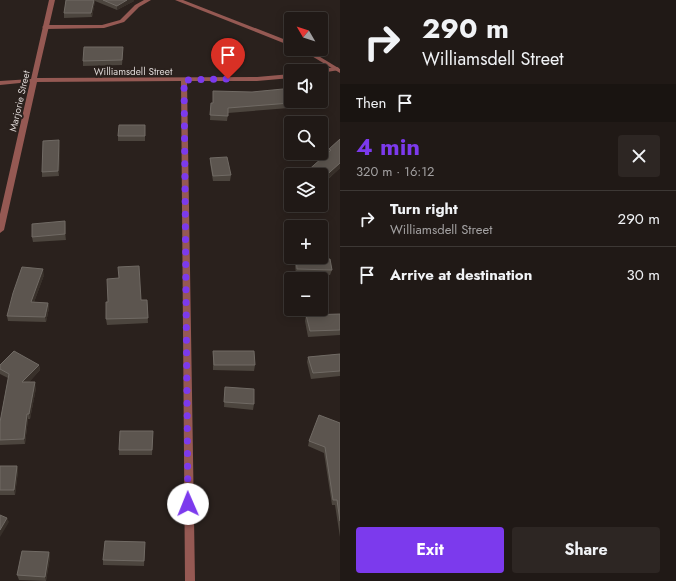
<!DOCTYPE html>
<meta charset="utf-8">
<style>
:root{--surface:#201916;--page:#2d2623;--text:#f1f3f6;--muted:#a2a0a1;--line:#3d3835;--accent:#7c3aed}
body{margin:0;font-family:Jost,sans-serif;background:var(--page);color:var(--text);height:100vh;display:flex;flex-direction:column;font-size:15px;white-space:nowrap}
*{box-sizing:border-box;margin:0}
p{font-size:13px;color:var(--muted)}
.icon{flex:none;width:22px;height:22px;fill:none;stroke:currentColor;stroke-width:2;stroke-linecap:round;stroke-linejoin:round}
.map{position:relative;flex:1;overflow:hidden}
.sheet{display:flex;flex-direction:column;background:var(--surface);width:336px}
.sheet>*{flex:none}
.guide{background:#201916;color:var(--text);overflow:hidden}
.needle{width:26px;rotate:309deg}
.controls{position:absolute;left:284px;top:12px;display:grid;gap:8px}
.controls a{display:grid;place-items:center;width:44px;height:44px;border-radius:4px;background:var(--surface);box-shadow:0 2px 10px #0003,0 0 0 1px var(--line);font-size:20px}
.pin{position:absolute;display:grid;place-items:center;width:34px;height:34px;color:#fff;margin:-41px -17px;border-radius:50% 50% 50% 0;rotate:-45deg;box-shadow:0 0 4px #0007}
.pin .icon{rotate:45deg}
.me{position:absolute;width:44px;margin:-22px;rotate:359deg;stroke-linejoin:round;filter:drop-shadow(0 0 3px #0008)}
.turn{display:flex;align-items:center;gap:14px;height:84px;padding:0 16px;font-size:18px}
.turn .icon{width:52px;height:52px;stroke-width:2.5}
.turn b{display:block;font-size:28px;line-height:34px}
.then{display:flex;align-items:center;height:38px;padding:0 16px;background:#0003;gap:8px;font-size:15px}
.round{display:grid;place-items:center;flex:none;width:42px;height:42px;border-radius:4px;background:var(--page)}
.summary{display:flex;align-items:center;justify-content:space-between;height:68px;padding:0 16px}
h1{font-size:24px;font-weight:700;line-height:30px;color:var(--accent)}
.button{display:flex;gap:8px;margin-top:auto;padding:8px 16px}
.button a{flex:1;height:46px;border-radius:4px;background:var(--accent);color:#fff;font-size:16px;font-weight:700;line-height:46px;text-align:center}
.button a+a{background:var(--page);color:var(--text)}
ul{padding:0;list-style:none}
li{display:flex;align-items:center;gap:12px;height:56px;padding:0 16px;border-top:1px solid var(--line)}
li div{flex:1}
li b{display:block;font-size:15px}
li em{font-style:normal}
main{display:flex;flex:1;min-height:0}
.map>svg:first-child{display:block}
.lines{fill:none;stroke-linecap:round;stroke-linejoin:round}
.service{fill:#955953;fill-rule:evenodd}
.minor{fill:#955953;fill-rule:evenodd}
.tertiary{fill:#955953;fill-rule:evenodd}
.wall{fill:#4c453e}
.shaded-wall{fill:#38302a}
.building{fill:#5c554f;stroke:#706a64}
.route{stroke:#7c3aed;stroke-width:7;stroke-dasharray:0 12.6}
.labels{text-anchor:middle;stroke-width:4;stroke-linejoin:round;paint-order:stroke}
.far-street-label{font-size:10px;fill:#dfd9d7;stroke:#2a211d}
</style>
<main>
<div class="map">
<svg width="340" height="581" viewBox="0 0 340 581">
<rect width="100%" height="100%" fill="#2a211d"/>
<g class="lines">
<path class="service" d="M144,0H151L139,7L124,22L104,28L45,29L42,27L45,25H102L120,20L135,5Z"/>
<path class="minor" d="M49,0H55L37,78L257,77L291,74V78L257,81H187L195,581H185L181,81L37,82L4,230L0,233V214L30,82L0,85V81L31,79Z
M337,67L339,68V70L321,73V71H318L321,69Z"/>
<path class="tertiary" d="M175,0H183L291,42V46Z
M300,49H307L340,69V73Z"/>
</g>
<path class="wall" d="M66,0H134V1L117,10L95,1L92,17L64,18V13Z
M123,52L122,65L83,66V61Z
M213,91L290,103L289,108L228,113L227,121L210,120L211,103H213Z
M145,125V141H118V136Z
M340,139V168L322,185L323,196L322,201H321V175H305V173L329,152V149Z
M60,146L59,176L42,177V172Z
M210,158L231,175L230,181H213L210,163Z
M65,221L66,240L33,242L32,237Z
M294,257H321L327,259L332,270L330,275L296,274Z
M44,275L34,302L48,303L49,308L46,322L8,321L7,316Z
M141,300H147L148,323L107,325L106,319Z
M340,314V335L308,337L305,321L306,315Z
M213,351L255,365L254,371L213,370Z
M340,354V376L311,379L307,362L308,357Z
M39,365L40,370L29,382L36,388L30,419H28L25,444L0,445V422L8,378L0,374V369Z
M225,387L254,404L253,410L224,407Z
M340,423V537L335,505H332L324,453L308,446L309,441Z
M153,437L152,455H119V450Z
M0,466H17L18,471L15,495H0Z
M145,546L144,566L103,565V560Z
M49,552L50,557L46,581L19,580L17,575Z"/>
<path class="shaded-wall" d="M94,0H95V1L92,17L91,13Z
M127,0H134V1L117,10V6Z
M123,47V52L122,65V60Z
M59,140L60,146L59,176L58,171Z
M340,163V168L321,185V180Z
M65,221L66,227V240L65,234Z
M43,269L44,275L32,308L31,302Z
M48,303L49,308L46,322L45,317Z
M39,365L40,370L24,388L22,382Z
M35,382L36,388L30,419L29,414Z
M27,414L28,419L25,444L24,439Z
M17,466L18,471L15,495L14,490Z
M7,518L9,522L0,537V530Z
M49,552L50,557L46,581L45,577Z"/>
<path class="building" d="M66,0H94L91,13H64Z
M103,0H127L117,6Z
M84,47H123L122,60L83,61Z
M283,89L290,103L228,108V116L210,115L211,103H213V91L252,92Z
M119,125H145V136H118Z
M340,139V163L321,180L323,196H321V175H305V173L331,150L329,149Z
M59,140L58,171L42,172L43,141Z
M227,157L231,175L213,176L210,158Z
M65,221V234L32,237V224Z
M321,230L324,231L327,259H330L332,270L297,269L296,257H321Z
M139,266L141,300H147L148,318L106,319V302H108L107,279L119,278L118,267Z
M22,267L43,269L31,302L48,303L45,317L7,316L13,293Z
M340,314V330L310,331L306,315Z
M14,351L39,365L22,382H35L29,414H27L24,439L0,440V422L9,374L0,369V365Z
M213,351H254L255,365H214Z
M340,354V371L313,373L308,357Z
M225,387L254,389V404L224,402Z
M319,415L340,423V521L337,500H333L325,447L309,441Z
M120,431H153L152,450H119Z
M0,466H17L14,490H0Z
M0,515L7,518L0,530Z
M105,541L145,542L144,561L103,560Z
M22,551L49,552L45,577L17,575Z"/>
<g class="lines">
<path class="route" d="M188,504L184,80L228,79"/>
</g>
<g class="labels">
<g class="far-street-label">
<text x="133" y="75">Williamsdell Street</text>
<text transform="translate(19 101) rotate(-77)" y="4">Marjorie Street</text>
</g>
</g>
</svg>
<div class="controls">
<a><svg class="needle" viewBox="-14 -14 28 28"><path d="M0-13l5 13h-10z" fill="#e53935"/><path d="M0 13l5-13h-10z" fill="#a2a0a1"/></svg></a>
<a><svg class="icon" aria-label="sound" viewBox="0 0 24 24"><path d="M4 9h4l5-4v14l-5-4H4zM17 9q2 3 0 6"/></svg></a>
<a><svg class="icon" aria-label="search" viewBox="0 0 24 24"><circle cx="10" cy="10" r="6"/><path d="M15 15l6 6"/></svg></a>
<a><svg class="icon" aria-label="layers" viewBox="0 0 24 24"><path d="M12 4l9 5-9 5-9-5zM3 14l9 5 9-5"/></svg></a>
<a>+</a>
<a>−</a>
</div>
<div class="pin" style="left:228px;top:79px;background:#d93025"><svg class="icon" aria-label="arrive" viewBox="0 0 24 24"><path d="M6 21V4h12l-3 4 3 4H6"/></svg></div>
<svg class="me" style="left:188px;top:504px" viewBox="-20 -20 40 40"><circle r="19" fill="#fff"/><path d="M0-13L10 11 0 6-10 11z" fill="#7c3aed"/></svg>
</div>
<section class="sheet">
<div class="guide">
<div class="turn"><svg class="icon" aria-label="right" viewBox="0 0 24 24"><path d="M7 20v-9h11M14 6l5 5-5 5"/></svg><div><b>290 m</b>Williamsdell Street</div></div>
<div class="then">Then<svg class="icon" aria-label="arrive" viewBox="0 0 24 24"><path d="M6 21V4h12l-3 4 3 4H6"/></svg></div>
</div>
<div class="summary"><div><h1>4 min</h1><p>320 m · 16:12</p></div><a class="round"><svg class="icon" aria-label="close" viewBox="0 0 24 24"><path d="M6 6l12 12M18 6L6 18"/></svg></a></div>
<ul>
<li><svg class="icon" aria-label="right" viewBox="0 0 24 24"><path d="M7 20v-9h11M14 6l5 5-5 5"/></svg><div><b>Turn right</b><p>Williamsdell Street</p></div><em>290 m</em></li>
<li><svg class="icon" aria-label="arrive" viewBox="0 0 24 24"><path d="M6 21V4h12l-3 4 3 4H6"/></svg><div><b>Arrive at destination</b></div><em>30 m</em></li>
</ul>
<div class="button"><a>Exit</a><a>Share</a></div>
</section>
</main>
